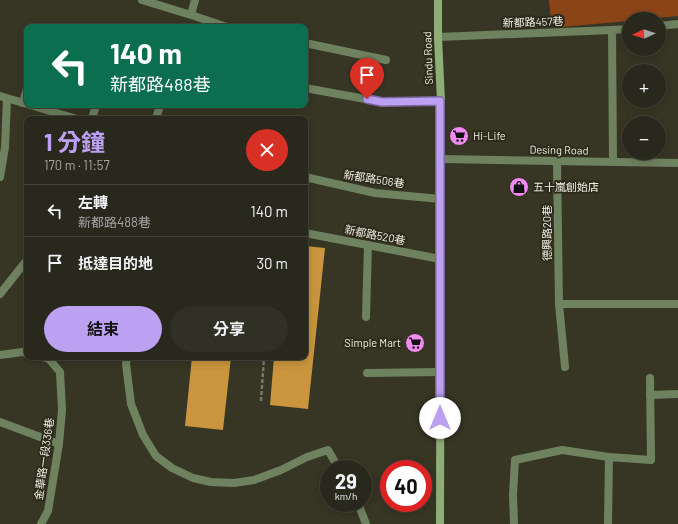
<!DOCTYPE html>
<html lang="zh-TW">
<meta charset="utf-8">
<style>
:root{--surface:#29281c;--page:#313025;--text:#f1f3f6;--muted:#a5a6a3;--line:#45443b;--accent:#bca0f2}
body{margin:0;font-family:Barlow,"Noto Sans TC",sans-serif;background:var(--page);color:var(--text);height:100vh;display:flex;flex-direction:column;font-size:15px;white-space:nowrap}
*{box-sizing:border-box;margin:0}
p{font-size:13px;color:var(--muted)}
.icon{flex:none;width:22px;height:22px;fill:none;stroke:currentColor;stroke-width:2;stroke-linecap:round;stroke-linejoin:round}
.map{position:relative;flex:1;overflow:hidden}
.details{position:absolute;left:24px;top:116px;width:284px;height:244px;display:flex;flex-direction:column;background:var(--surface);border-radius:8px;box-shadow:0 2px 10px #0003,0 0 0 1px var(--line)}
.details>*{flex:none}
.hud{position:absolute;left:24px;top:24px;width:284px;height:84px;border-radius:8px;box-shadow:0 2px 10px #0003,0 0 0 1px var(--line);background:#0b6e4f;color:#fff;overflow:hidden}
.needle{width:26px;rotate:266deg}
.tools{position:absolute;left:622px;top:12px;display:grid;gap:8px}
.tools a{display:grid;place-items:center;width:44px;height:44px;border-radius:50%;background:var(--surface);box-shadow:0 2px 10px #0003,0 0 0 1px var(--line);font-size:20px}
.speed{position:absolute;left:320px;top:460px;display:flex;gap:8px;font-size:20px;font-weight:700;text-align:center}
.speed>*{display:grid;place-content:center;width:52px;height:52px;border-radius:50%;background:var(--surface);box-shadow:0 2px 10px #0003,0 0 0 1px var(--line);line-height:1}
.speed small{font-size:10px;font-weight:400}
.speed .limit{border:6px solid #d22;background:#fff;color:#111}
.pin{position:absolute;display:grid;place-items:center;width:34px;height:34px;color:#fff;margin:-41px -17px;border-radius:50% 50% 50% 0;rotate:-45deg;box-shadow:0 0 4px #0007}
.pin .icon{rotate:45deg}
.me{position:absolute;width:44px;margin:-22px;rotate:0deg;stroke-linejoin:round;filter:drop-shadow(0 0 3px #0008)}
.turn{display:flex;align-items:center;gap:14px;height:84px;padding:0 20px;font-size:18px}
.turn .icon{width:52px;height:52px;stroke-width:2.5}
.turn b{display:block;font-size:28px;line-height:34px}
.round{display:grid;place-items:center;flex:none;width:42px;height:42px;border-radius:21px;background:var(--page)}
.overview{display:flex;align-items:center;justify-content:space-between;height:68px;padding:0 20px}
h1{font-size:24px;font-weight:700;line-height:30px;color:var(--accent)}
.button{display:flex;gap:8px;margin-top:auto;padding:8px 20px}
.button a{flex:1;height:46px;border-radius:24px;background:var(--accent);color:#111;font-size:16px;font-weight:700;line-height:46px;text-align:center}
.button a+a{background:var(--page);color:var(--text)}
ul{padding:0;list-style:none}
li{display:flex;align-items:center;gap:12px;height:52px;padding:0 20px;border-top:1px solid var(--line)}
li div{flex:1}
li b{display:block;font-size:15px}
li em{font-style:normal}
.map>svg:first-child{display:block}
.green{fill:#8b4415}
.building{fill:#ca953d}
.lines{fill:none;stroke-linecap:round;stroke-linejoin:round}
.path{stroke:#787769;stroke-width:2.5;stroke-dasharray:4 2;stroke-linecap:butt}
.lane{stroke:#6f8260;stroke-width:8}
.street{stroke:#6f8260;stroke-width:8}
.secondary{stroke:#8fad77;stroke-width:8}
.route-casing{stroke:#7a689d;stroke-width:10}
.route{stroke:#bca0f2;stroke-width:7}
.labels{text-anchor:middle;stroke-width:4;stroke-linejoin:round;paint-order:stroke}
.street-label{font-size:11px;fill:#f0efe5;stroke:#2d2b1b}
.poi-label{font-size:11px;fill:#f0efe5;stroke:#2d2b1b;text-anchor:start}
</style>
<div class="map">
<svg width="678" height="524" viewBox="0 0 678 524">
<rect width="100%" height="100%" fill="#373625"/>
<path class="green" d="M549,0H678V16L645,19H629V21L561,27L551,20Z"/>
<path class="building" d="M305,246L325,248L308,409L270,405L274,357H305Z
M192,357H231L223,430L185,426Z"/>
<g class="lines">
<path class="path" d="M261,401L264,357"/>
<path class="lane" d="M142,0L191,15L195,0
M191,15L227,27
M659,26L678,24
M612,30L613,162
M438,37L612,30L629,29
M305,43L386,60
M305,88L382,102L441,101
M23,103L27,88
M92,119L96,105
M156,119L160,105
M557,161L559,304L565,367
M0,177L5,147L7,99
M305,177L375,193L441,199
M305,233L440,259
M0,294L27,260
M559,304H678
M366,317L368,245
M0,355L22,352L27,353
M127,357L126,364L131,404L143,435L156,456L172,468L193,478L211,482L234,483L254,480L281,470L307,457L328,450L339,469
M367,373L441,372
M0,422L59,444
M358,503L366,524
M41,524L48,511L59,444L62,410L60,372L49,359L42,357
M514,524L513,495L515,460L562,450L609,457L651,460L650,378
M608,524L609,457"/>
<path class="street" d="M0,96L27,104
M30,105L77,119
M441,159L678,163
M650,395L678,394"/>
<path class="secondary" d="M438,0V37L441,101L440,524"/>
</g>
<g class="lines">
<defs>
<path id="route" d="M367,99L382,102L440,101V418"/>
</defs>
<use href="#route" class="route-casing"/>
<use href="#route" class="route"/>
</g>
<defs>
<symbol id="supermarket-disc" viewBox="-11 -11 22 22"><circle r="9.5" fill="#f28af2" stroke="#2d2b1b"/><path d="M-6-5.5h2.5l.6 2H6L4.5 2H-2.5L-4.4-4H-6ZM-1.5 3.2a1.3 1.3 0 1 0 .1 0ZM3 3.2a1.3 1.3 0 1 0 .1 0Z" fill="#111"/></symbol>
<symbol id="shop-disc" viewBox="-11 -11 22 22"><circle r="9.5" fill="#f28af2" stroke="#2d2b1b"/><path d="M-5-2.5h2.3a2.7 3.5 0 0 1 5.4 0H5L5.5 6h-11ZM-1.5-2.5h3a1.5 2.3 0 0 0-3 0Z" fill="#111"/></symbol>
</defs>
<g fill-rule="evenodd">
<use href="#supermarket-disc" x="448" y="125" width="22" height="22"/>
<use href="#shop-disc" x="508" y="176" width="22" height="22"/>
<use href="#supermarket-disc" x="404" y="332" width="22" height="22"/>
</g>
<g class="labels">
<g class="street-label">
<text transform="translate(533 22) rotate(-2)" y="4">新都路457巷</text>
<text transform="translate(428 58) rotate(-92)" y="4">Sindu Road</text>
<text transform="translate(559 150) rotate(1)" y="4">Desing Road</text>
<text transform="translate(374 179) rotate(9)" y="4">新都路506巷</text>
<text transform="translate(547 233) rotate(-90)" y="4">德興路20巷</text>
<text transform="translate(375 235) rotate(11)" y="4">新都路520巷</text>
<text transform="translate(44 459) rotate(-82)" y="4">金華路一段336巷</text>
</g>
<g class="poi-label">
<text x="473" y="140">Hi-Life</text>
<text x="533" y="191">五十嵐創始店</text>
<text x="401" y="347" text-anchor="end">Simple Mart</text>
</g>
</g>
</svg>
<div class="tools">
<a><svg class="needle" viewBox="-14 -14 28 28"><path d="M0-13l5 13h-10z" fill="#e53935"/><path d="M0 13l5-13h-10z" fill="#a5a6a3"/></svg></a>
<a>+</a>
<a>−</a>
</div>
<div class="speed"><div>29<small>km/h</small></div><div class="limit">40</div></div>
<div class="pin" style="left:367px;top:99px;background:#d93025"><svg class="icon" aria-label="arrive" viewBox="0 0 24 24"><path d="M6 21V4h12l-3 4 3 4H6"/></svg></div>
<svg class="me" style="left:440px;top:418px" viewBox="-20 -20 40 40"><circle r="19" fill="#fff"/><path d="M0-13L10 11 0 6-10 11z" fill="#bca0f2"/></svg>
<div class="hud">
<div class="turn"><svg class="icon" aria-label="left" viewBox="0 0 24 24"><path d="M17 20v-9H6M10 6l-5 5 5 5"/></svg><div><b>140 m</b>新都路488巷</div></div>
</div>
<section class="details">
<div class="overview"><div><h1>1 分鐘</h1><p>170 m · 11:57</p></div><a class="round" style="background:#d93025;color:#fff"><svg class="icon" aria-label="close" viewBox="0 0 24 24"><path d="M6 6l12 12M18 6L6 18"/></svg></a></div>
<ul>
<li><svg class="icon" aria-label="left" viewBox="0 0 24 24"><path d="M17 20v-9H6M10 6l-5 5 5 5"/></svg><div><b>左轉</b><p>新都路488巷</p></div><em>140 m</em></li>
<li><svg class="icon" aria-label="arrive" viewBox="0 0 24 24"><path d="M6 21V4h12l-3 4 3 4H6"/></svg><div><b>抵達目的地</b></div><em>30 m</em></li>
</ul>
<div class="button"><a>結束</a><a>分享</a></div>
</section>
</div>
